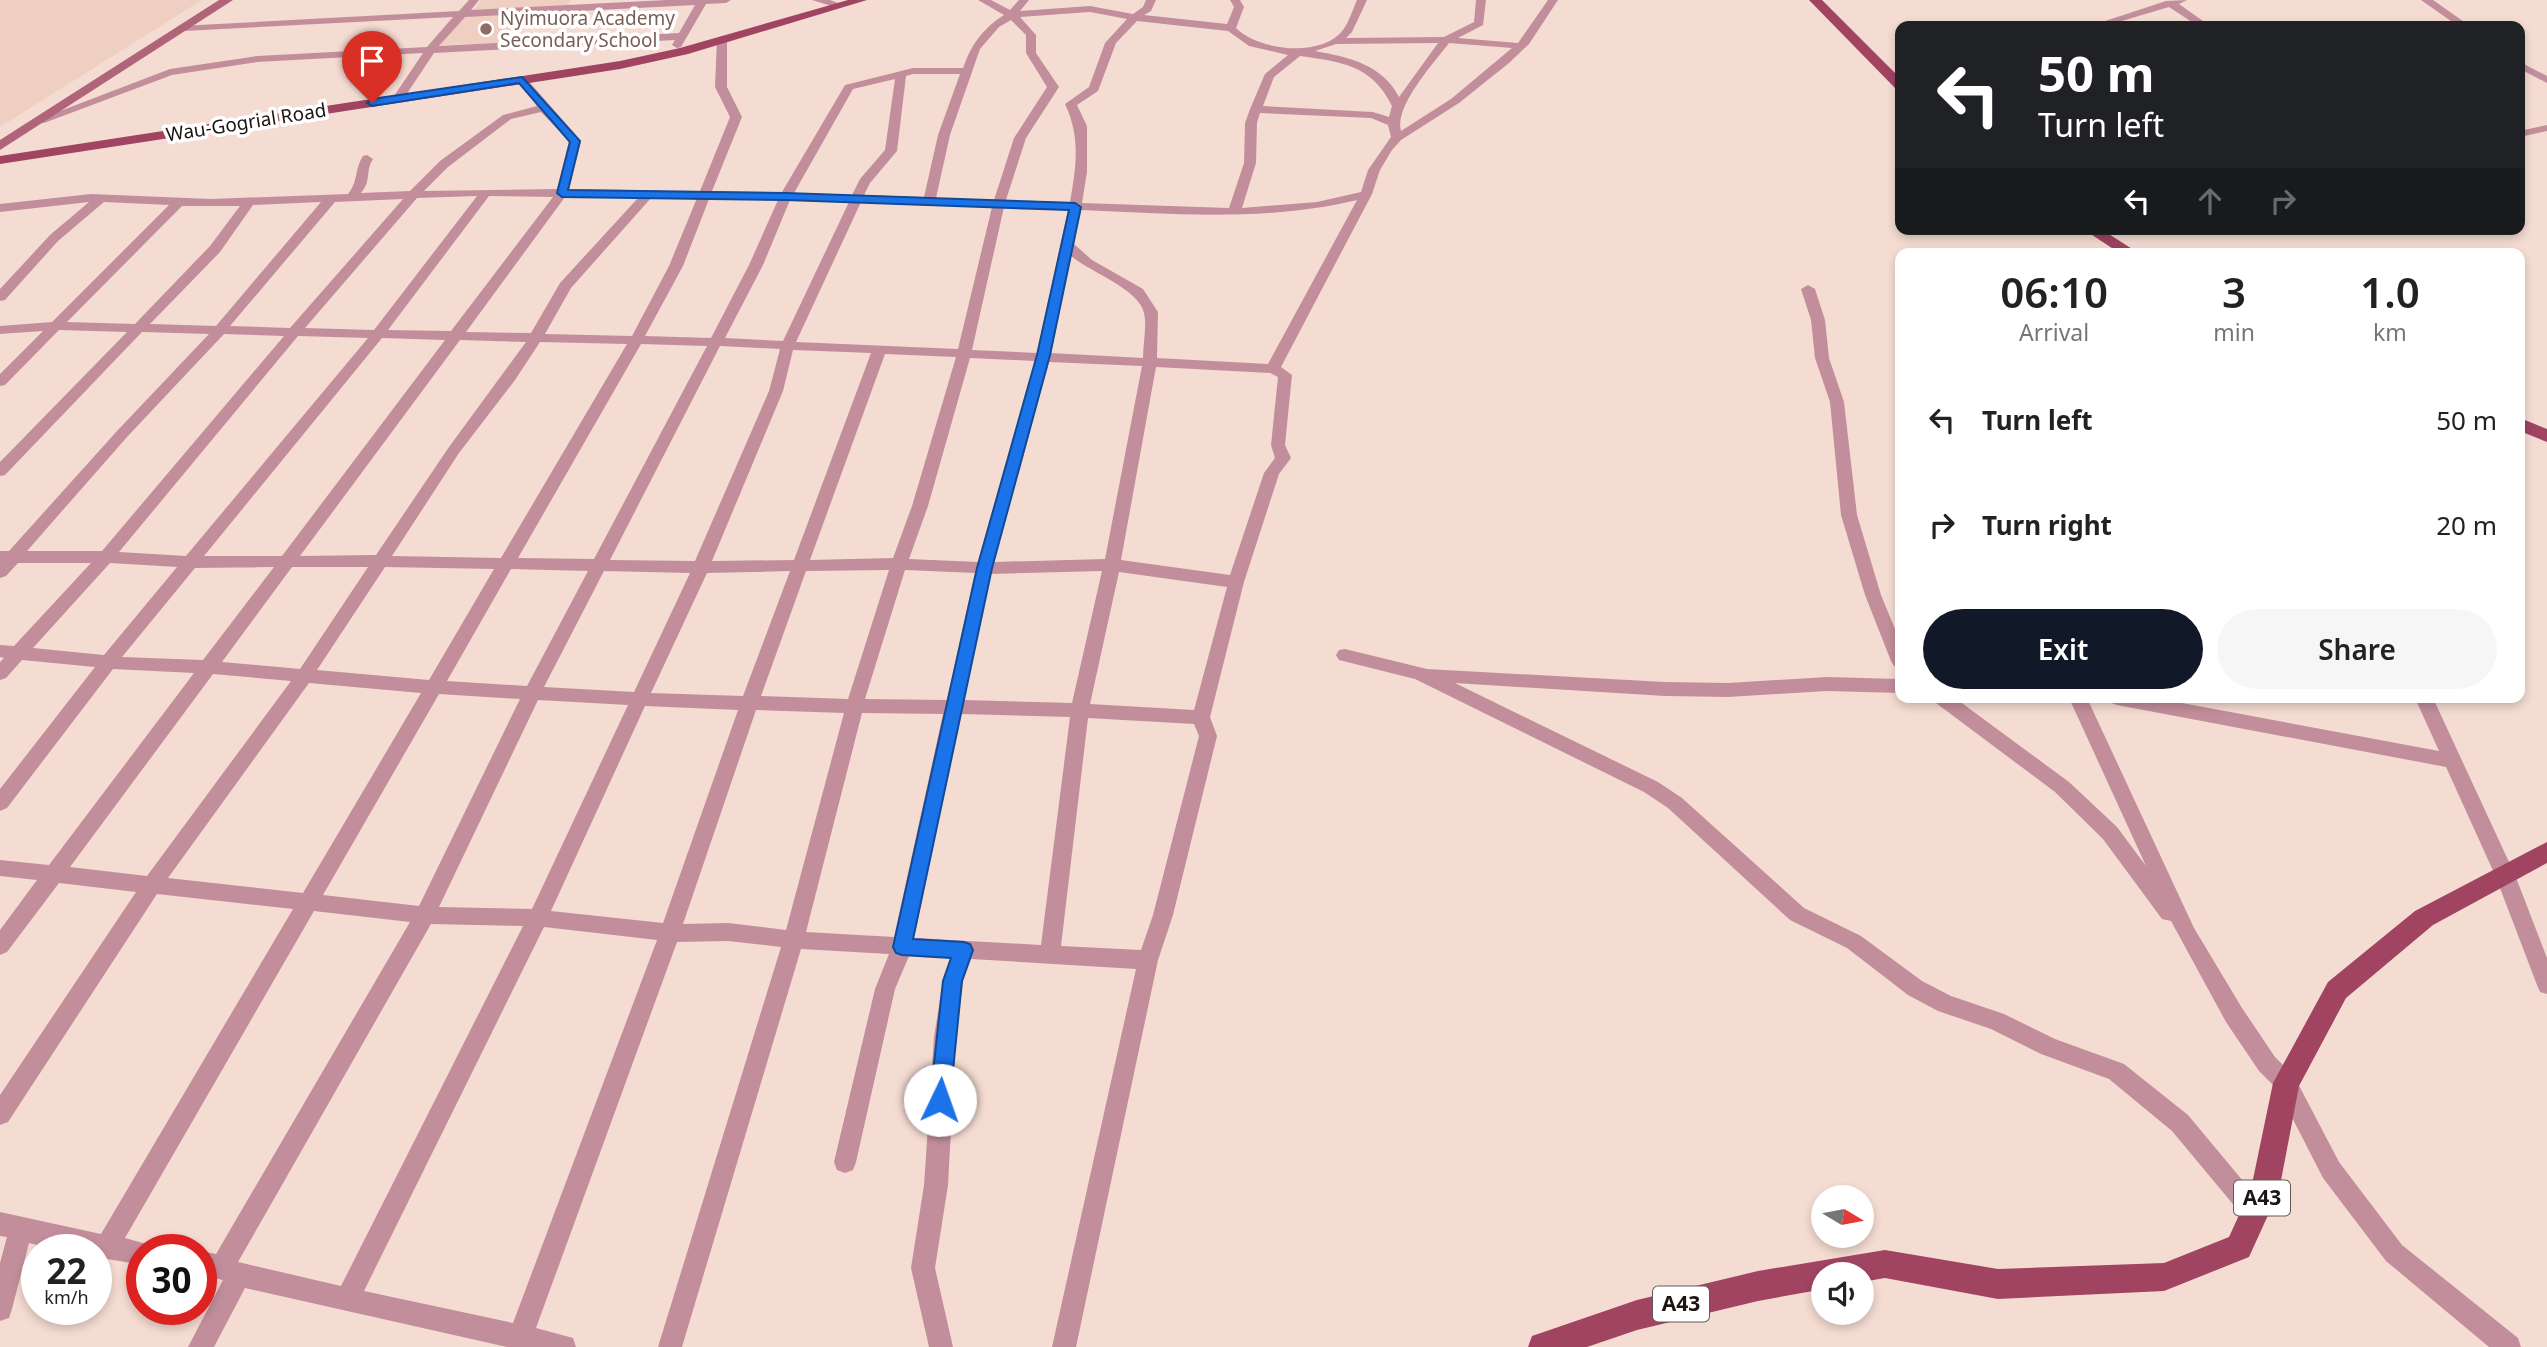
<!DOCTYPE html>
<style>
:root{--surface:#fff;--page:#f6f6f6;--text:#222;--muted:#767676;--accent:#111827}
body{margin:0;font-family:"Noto Sans",sans-serif;background:var(--page);color:var(--text);height:100vh;display:flex;flex-direction:column;font-size:26px;white-space:nowrap}
*{box-sizing:border-box;margin:0}
p{font-size:23px;color:var(--muted)}
.icon{flex:none;width:38px;height:38px;fill:none;stroke:currentColor;stroke-width:2;stroke-linecap:round;stroke-linejoin:round}
.map{position:relative;flex:1;overflow:hidden}
.details{position:absolute;left:1895px;top:248px;width:630px;height:455px;display:flex;flex-direction:column;background:var(--surface);border-radius:14px;box-shadow:0 4px 10px #0003}
.details>*{flex:none}
.top-card{position:absolute;left:1895px;top:21px;width:630px;height:214px;border-radius:14px;box-shadow:0 4px 10px #0003;background:#202124;color:#fff;overflow:hidden}
.needle{width:46px;rotate:100deg}
.tools{position:absolute;left:1811px;top:1185px;display:grid;gap:14px}
.tools a{display:grid;place-items:center;width:63px;height:63px;border-radius:50%;background:var(--surface);box-shadow:0 4px 10px #0003;font-size:35px}
.speed{position:absolute;left:21px;top:1234px;display:flex;gap:14px;font-size:35px;font-weight:700;text-align:center}
.speed>*{display:grid;place-content:center;width:91px;height:91px;border-radius:50%;background:var(--surface);box-shadow:0 4px 10px #0003;line-height:1}
.speed small{font-size:18px;font-weight:400}
.speed .limit{border:10px solid #d22;background:#fff;color:#111}
.pin{position:absolute;display:grid;place-items:center;width:60px;height:60px;color:#fff;margin:-72px -30px;border-radius:50% 50% 50% 0;rotate:-45deg;box-shadow:0 0 7px #0007}
.pin .icon{rotate:45deg}
.me{position:absolute;width:77px;margin:-38px;rotate:3deg;stroke-linejoin:round;filter:drop-shadow(0 0 5px #0008)}
.turn{display:flex;align-items:center;gap:24px;height:147px;padding:0 28px;font-size:32px}
.turn .icon{width:91px;height:91px;stroke-width:2.5}
.turn b{display:block;font-size:49px;line-height:60px}
.lanes{display:flex;align-items:center;height:66px;padding:0 28px;background:#0003;justify-content:center;gap:35px;direction:ltr}
.lanes .off{opacity:.35}
.eta{display:flex;justify-content:space-evenly;align-items:center;height:119px;text-align:center}
.eta b{font-size:42px;font-weight:600;line-height:49px}
.primary-button{display:flex;gap:14px;margin-top:auto;padding:14px 28px}
.primary-button a{flex:1;height:80px;border-radius:42px;background:var(--accent);color:#fff;font-size:28px;font-weight:600;line-height:80px;text-align:center}
.primary-button a+a{background:var(--page);color:var(--text)}
ul{padding:0;list-style:none}
li{display:flex;align-items:center;gap:21px;height:105px;padding:0 28px}
li div{flex:1}
li b{display:block;font-size:26px}
li em{font-style:normal}
.map>svg:first-child{display:block}
.built{fill:#efcfc1}
.lines{fill:none;stroke-linecap:round;stroke-linejoin:round}
.street{fill:#c38e9c;fill-rule:evenodd}
.secondary{fill:#b0647a;fill-rule:evenodd}
.primary{fill:#a04462;fill-rule:evenodd}
.route{fill:#1a73e8;stroke:#114b97;stroke-width:2}
.education-dot{fill:#8d6e63;stroke:#fff;stroke-width:2.5}
.labels{text-anchor:middle;stroke-width:7;stroke-linejoin:round;paint-order:stroke}
.far-education-label{font-size:19px;fill:#785e54;stroke:#fff;text-anchor:start}
.far-street-label{font-size:19px;fill:#1c1411;stroke:#fff}
.shield{fill:#fff;stroke:#605a58;stroke-width:2}
.shield-label{font-size:21px;font-weight:bold;fill:#1c1411}
</style>
<div class="map">
<svg width="2547" height="1347" viewBox="0 0 2547 1347">
<rect width="100%" height="100%" fill="#f5dcd2"/>
<path class="built" d="M0,0H202L0,127Z
M481,0H571L568,5L474,10Z
M531,12L510,43L441,45L464,15Z"/>
<g class="lines">
<path class="street" d="M469,0H479L471,10L667,0H731L726,3L706,4L681,47L677,48L672,45L675,40L434,53L402,101L398,102L392,99L423,53L257,62L172,75L44,123L34,121L170,69L257,56L427,47L453,17L184,31L179,28L180,26L459,11ZM695,5L679,33L439,46L465,17Z
M812,0H830L843,5L838,8Z
M978,0H991L1010,10L1019,0H1029L1020,11L1090,6L1133,14L1143,7L1146,0H1156L1151,11L1144,15L1227,24L1234,7L1230,0H1240L1244,7L1236,28C1259,51 1322,58 1343,30C1349,22 1353,9 1357,0H1367L1352,32L1346,38L1444,37L1474,22L1476,0H1486L1483,25L1458,38L1518,43L1548,0H1558L1529,44L1509,63L1459,103L1401,140L1392,150L1380,170L1372,194L1281,367L1292,375L1285,445L1291,458L1279,474L1244,582L1210,717L1217,736L1173,915L1158,960L1076,1347H1052L1136,969L971,959L963,981L956,1037L948,1185L935,1268L953,1347H929L911,1268L924,1185L934,1037L943,981L951,958L909,956L895,989L856,1162L853,1170L845,1173L837,1170L834,1162L875,989L889,954L801,949L682,1347H658L781,947L728,941L677,942L536,1328L573,1338L576,1347H507L245,1288L214,1347H188L223,1280L201,1275V1251L216,1254L410,922L314,911L125,1238L150,1245L152,1250H142V1265L96,1257V1250H58L29,1243L12,1309L9,1318L0,1321V1263L7,1237L0,1236V1212L101,1234L293,909L157,894L8,1122L0,1125V1095L136,892L59,883L7,952L0,955V930L37,880L0,876V860L49,865L194,673L113,669L7,808L0,811V789L95,667L22,660L6,678L0,680V662L4,658L0,657V645L14,646L91,563H18L6,576L0,578V551H9L117,431L209,334L142,332L5,475L0,476V462L127,332L59,330L5,385L0,386V374L43,331L0,334V326L52,322L169,205L104,202L58,241L5,300L0,301V289L50,235L89,202L0,212V204L91,194L211,199L348,194C359,180 354,170 363,156L367,155L373,159C365,171 372,180 361,193L410,191L440,161L503,115L537,106L517,80L522,77L526,78L581,141L569,189L700,191L730,117L715,87L717,39L722,36L727,39V87L742,117L712,191L782,192L845,85L913,68H963C971,45 983,28 1004,15ZM1090,12L1127,19L1105,43L1089,87L1065,104C1081,138 1076,167 1070,202L1006,200L1026,138L1059,87L1036,53V35L1020,17ZM1011,20L1026,35V53L1047,87L1014,138L994,200L936,198L950,135L980,49L999,27ZM1137,21L1228,31L1249,46L1288,55L1265,74L1250,109L1245,123L1244,163L1229,208L1082,203L1087,172V126L1077,105L1098,91L1116,43ZM1438,43L1399,97C1382,64 1348,57 1315,51L1336,44ZM1449,43L1512,48L1451,99L1401,131C1394,106 1434,63 1449,43ZM1300,56C1342,62 1372,65 1392,106L1389,117L1373,112L1263,106L1274,77ZM913,74H960L938,135L924,197L864,195L870,183L897,151L906,76ZM895,79L885,150L860,179L852,195L794,193L853,89ZM541,112L569,141L557,189L424,191L448,167L511,119ZM1260,113L1371,118L1388,125L1391,137L1368,170L1361,192L1317,202L1242,208L1256,163L1257,123ZM477,196L374,330L305,328L417,198ZM489,196L553,197L451,331L388,330ZM565,197L638,198L560,283L531,333L466,332ZM651,198H697L669,266L632,336L545,334L571,288ZM403,199L290,328L230,326L335,202ZM709,199L778,200L749,265L711,338L645,336L683,266ZM790,200L849,202L783,341L725,338L763,265ZM1357,200L1268,364L1157,358L1158,312L1143,289L1092,260L1074,244L1081,210C1173,214 1266,222 1357,200ZM321,202L216,326L150,324L220,252L253,205ZM861,202L992,207L958,349L796,342ZM182,206H240L210,246L135,324L67,322ZM1004,207L1068,210L1037,353L972,350ZM1071,256C1090,272 1139,289 1144,313C1147,326 1143,344 1143,358L1051,353ZM224,334L284,336L102,551H27L127,437ZM298,336L368,338L186,556L119,552ZM382,338L445,340L282,556H204ZM460,340L526,342L449,447L376,555L300,556ZM540,342L627,344L501,558L392,556L459,453L515,380ZM641,344L707,346L594,559L518,558ZM720,346L780,349L769,391L695,561L610,560ZM793,350L871,353L794,560L712,561L783,391ZM885,354L956,357L912,506L893,558L810,560ZM970,358L1035,361L978,562L909,559L928,506ZM1049,362L1142,366L1105,559L994,562ZM1156,367L1270,373L1278,377L1271,445L1275,458L1264,473L1230,575L1121,560ZM110,563L177,567L104,655L33,648ZM274,567L203,660L122,657L195,568ZM292,567H368L300,669L222,662ZM385,567L494,569L429,680L317,670ZM511,569L588,571L527,686L447,681ZM889,570L848,699L761,696L806,571ZM905,570L975,573L947,700L865,699ZM604,571L690,573L634,692L544,687ZM790,571L743,696L651,693L707,573ZM1102,571L1072,703L964,700L991,574ZM1119,572L1227,587L1194,710L1090,704ZM213,674L291,681L147,876L70,867ZM309,683L421,693L303,893L168,878ZM439,694L520,699L419,906L323,895ZM538,700L628,705L532,909L439,907ZM645,706L738,710L663,923L551,911ZM756,710L844,713L786,930L728,923L683,924ZM862,713L943,714L894,937L806,932ZM961,714L1070,717L1041,945L914,938ZM1088,718L1194,724L1199,736L1153,915L1141,950L1061,946ZM431,924L523,926L341,1286L238,1262ZM544,927L657,940L513,1323L364,1291Z
M2187,0L2179,4L2210,26H2198L2169,7L2105,26H2090L2166,1Z
M2421,0H2433L2470,26H2458Z
M2520,62L2547,76V83L2520,69Z
M2547,125V131L2520,137V131Z
M1808,285L1815,289L1825,320L1829,358L1844,402L1857,515L1881,595L1900,641V668L1894,666L1891,661L1865,595L1841,515L1830,402L1815,358L1811,320L1801,289Z
M1345,649L1427,669L1665,682L1728,683L1827,677L1900,679V693L1827,691L1728,697L1665,696L1455,683L1658,782L1682,798L1804,908L1861,936L1922,981L1951,996L2004,1014L2055,1039L2124,1064L2188,1115L2263,1205L2267,1213L2263,1221L2255,1225L2247,1221L2172,1131L2109,1079L2041,1054L1991,1029L1938,1011L1908,995L1847,948L1790,920L1668,808L1644,792L1415,679L1339,660L1336,655L1339,650Z
M1933,698H1955L2069,782L2117,827L2146,866L2069,698H2087L2194,928L2242,1008L2275,1057L2294,1076L2339,1162L2402,1245L2518,1338L2521,1347H2489L2386,1261L2323,1178L2278,1090L2259,1071L2226,1022L2171,921L2162,919L2103,839L2055,792L1936,703Z
M2108,698H2155L2439,751L2415,698H2433L2515,875L2547,958V994L2540,992L2537,985L2495,875L2446,767L2117,705L2111,703Z"/>
<path class="secondary" d="M219,0H233L0,150V140Z"/>
<path class="primary" d="M848,0H867L688,54L620,69L0,164V156L620,61L680,48Z
M1809,0H1822L1900,78V89L1895,88Z
M2083,229H2101L2140,254H2121Z
M2520,418L2547,429V442L2520,431Z
M2547,842V863L2433,925L2346,998L2299,1086L2279,1191L2249,1257L2164,1291L1998,1299L1885,1278L1862,1282V1274H1824V1289L1758,1301L1637,1330L1587,1347H1528L1532,1336L1637,1300L1758,1271L1885,1250L1998,1269L2164,1263L2229,1237L2251,1189L2273,1083L2328,982L2415,911Z"/>
</g>
<path class="route" d="M522,77L580,141L568,190L786,193L1075,203L1081,207L1050,355L992,568L913,939L964,942L970,944L973,950L962,981L950,1100L947,1107L940,1110L933,1107L930,1100L943,981L951,958L902,955L896,953L893,947L977,568L1037,355L1069,210L786,200L562,197L557,193L570,142L519,83L372,106L367,103L372,99Z"/>
<circle class="education-dot" cx="486" cy="29" r="7"/>
<g class="labels">
<g class="far-education-label">
<text x="500" y="25">Nyimuora Academy<tspan x="500" dy="22">Secondary School</tspan></text>
</g>
<g class="far-street-label">
<text transform="translate(246 122) rotate(-9)" y="7">Wau-Gogrial Road</text>
</g>
<g class="shield">
<rect x="2234" y="1180.5" width="56" height="35" rx="5"/>
<rect x="1653" y="1286.5" width="56" height="35" rx="5"/>
</g>
<g class="shield-label">
<text x="2262" y="1205">A43</text>
<text x="1681" y="1311">A43</text>
</g>
</g>
</svg>
<div class="tools">
<a><svg class="needle" viewBox="-14 -14 28 28"><path d="M0-13l5 13h-10z" fill="#e53935"/><path d="M0 13l5-13h-10z" fill="#767676"/></svg></a>
<a><svg class="icon" aria-label="sound" viewBox="0 0 24 24"><path d="M4 9h4l5-4v14l-5-4H4zM17 9q2 3 0 6"/></svg></a>
</div>
<div class="speed"><div>22<small>km/h</small></div><div class="limit">30</div></div>
<div class="pin" style="left:372px;top:103px;background:#d93025"><svg class="icon" aria-label="arrive" viewBox="0 0 24 24"><path d="M6 21V4h12l-3 4 3 4H6"/></svg></div>
<svg class="me" style="left:940px;top:1100px" viewBox="-20 -20 40 40"><circle r="19" fill="#fff"/><path d="M0-13L10 11 0 6-10 11z" fill="#1a73e8"/></svg>
<div class="top-card">
<div class="turn"><svg class="icon" aria-label="left" viewBox="0 0 24 24"><path d="M17 20v-9H6M10 6l-5 5 5 5"/></svg><div><b>50 m</b>Turn left</div></div>
<div class="lanes"><svg class="icon" aria-label="left" viewBox="0 0 24 24"><path d="M17 20v-9H6M10 6l-5 5 5 5"/></svg><svg class="icon off" aria-label="ahead" viewBox="0 0 24 24"><path d="M12 20V5M6 11l6-6 6 6"/></svg><svg class="icon off" aria-label="right" viewBox="0 0 24 24"><path d="M7 20v-9h11M14 6l5 5-5 5"/></svg></div>
</div>
<section class="details">
<div class="eta">
<div><b>06:10</b><p>Arrival</p></div>
<div><b>3</b><p>min</p></div>
<div><b>1.0</b><p>km</p></div>
</div>
<ul>
<li><svg class="icon" aria-label="left" viewBox="0 0 24 24"><path d="M17 20v-9H6M10 6l-5 5 5 5"/></svg><div><b>Turn left</b></div><em>50 m</em></li>
<li><svg class="icon" aria-label="right" viewBox="0 0 24 24"><path d="M7 20v-9h11M14 6l5 5-5 5"/></svg><div><b>Turn right</b></div><em>20 m</em></li>
</ul>
<div class="primary-button"><a>Exit</a><a>Share</a></div>
</section>
</div>
